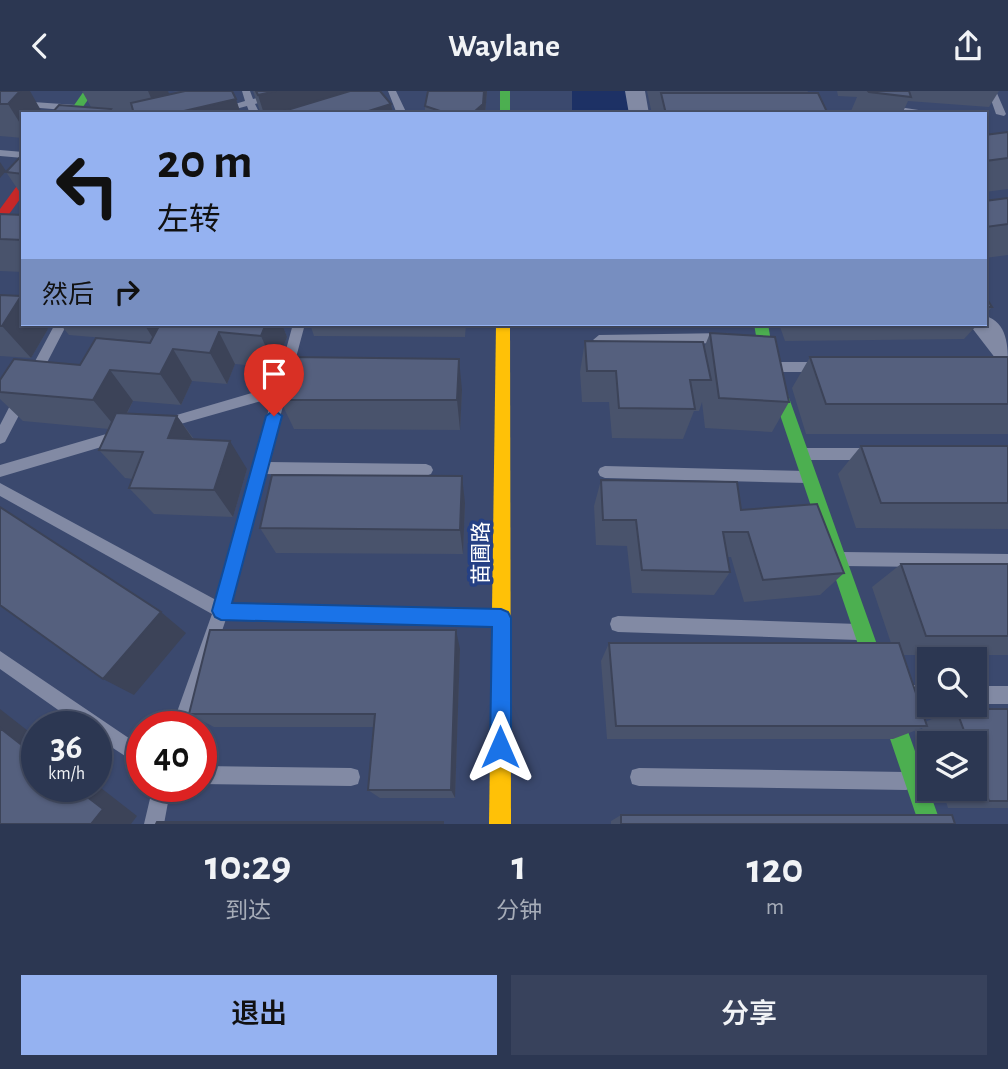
<!DOCTYPE html>
<html lang="zh">
<meta charset="utf-8">
<style>
:root{--surface:#2c3752;--page:#38425c;--text:#f1f3f6;--muted:#a6acb8;--line:#485169;--accent:#95b2f1}
body{margin:0;font-family:"Alegreya Sans","Noto Sans SC",sans-serif;background:var(--page);color:var(--text);height:100vh;display:flex;flex-direction:column;font-size:26px;white-space:nowrap}
*{box-sizing:border-box;margin:0}
p{font-size:23px;color:var(--muted)}
.icon{flex:none;width:38px;height:38px;fill:none;stroke:currentColor;stroke-width:2;stroke-linecap:round;stroke-linejoin:round}
.map{position:relative;height:733px;overflow:hidden}
.panel{display:flex;flex-direction:column;background:var(--surface);flex:1}
.panel>*{flex:none}
.banner{position:absolute;left:21px;top:21px;width:966px;height:214px;border-radius:0px;box-shadow:0 2px 5px #0004,0 0 0 2px var(--line);background:#95b2f1;color:#111;overflow:hidden}
.fabs{position:absolute;left:917px;top:556px;display:grid;gap:14px}
.fabs a{display:grid;place-items:center;width:70px;height:70px;border-radius:0px;background:var(--surface);box-shadow:0 2px 5px #0004,0 0 0 2px var(--line);font-size:35px}
.speed{position:absolute;left:21px;top:620px;display:flex;gap:14px;font-size:35px;font-weight:700;text-align:center}
.speed>*{display:grid;place-content:center;width:91px;height:91px;border-radius:50%;background:var(--surface);box-shadow:0 2px 5px #0004,0 0 0 2px var(--line);line-height:1}
.speed small{font-size:18px;font-weight:400}
.speed .limit{border:10px solid #d22;background:#fff;color:#111}
.pin{position:absolute;display:grid;place-items:center;width:60px;height:60px;color:#fff;margin:-72px -30px;border-radius:50% 50% 50% 0;rotate:-45deg;box-shadow:0 0 7px #0007}
.pin .icon{rotate:45deg}
.me{position:absolute;width:77px;margin:-38px;rotate:0deg;stroke-linejoin:round;filter:drop-shadow(0 0 5px #0008)}
.turn{display:flex;align-items:center;gap:24px;height:147px;padding:0 21px;font-size:32px}
.turn .icon{width:91px;height:91px;stroke-width:2.5}
.turn b{display:block;font-size:49px;line-height:60px}
.then{display:flex;align-items:center;height:66px;padding:0 21px;background:#0003;gap:14px;font-size:26px}
.eta{display:flex;justify-content:space-evenly;align-items:center;height:119px;text-align:center}
.eta b{font-size:42px;font-weight:600;line-height:49px}
.action{display:flex;gap:14px;margin-top:auto;padding:14px 21px}
.action a{flex:1;height:80px;border-radius:0px;background:var(--accent);color:#111;font-size:28px;font-weight:600;line-height:80px;text-align:center}
.action a+a{background:var(--page);color:var(--text)}
header{display:flex;justify-content:space-between;align-items:center;height:91px;padding:0 21px;background:var(--surface);font-size:32px;font-weight:600}
.map>svg:first-child{display:block}
.water{fill:#1d3165}
.lines{fill:none;stroke-linecap:round;stroke-linejoin:round}
.lane{fill:#828aa4;fill-rule:evenodd}
.street{fill:#828aa4;fill-rule:evenodd}
.fast{fill:#4caf50;fill-rule:evenodd}
.slow{fill:#ffc107;fill-rule:evenodd}
.jam{fill:#c62828;fill-rule:evenodd}
.wall{fill:#49536c}
.shaded-wall{fill:#3c4358}
.building{fill:#55607e;stroke:#3c4358;stroke-width:2}
.route{fill:#1a73e8;stroke:#114b97;stroke-width:2}
.labels{text-anchor:middle;stroke-width:7;stroke-linejoin:round;paint-order:stroke}
.street-label{font-size:21px;fill:#fff;stroke:#254084}
</style>
<header><svg class="icon" aria-label="back" viewBox="0 0 24 24"><path d="M15 5l-7 7 7 7"/></svg>Waylane<svg class="icon" aria-label="share" viewBox="0 0 24 24"><path d="M12 15V3M7 8l5-5 5 5M5 13v7h14v-7"/></svg></header>
<div class="map">
<svg width="1008" height="733" viewBox="0 0 1008 733">
<rect width="100%" height="100%" fill="#3b496e"/>
<path class="water" d="M572,0H630L632,23H572Z"/>
<g class="lines">
<path class="lane" d="M242,0H250L253,8L283,0H297L255,13L260,23H250L247,15L217,23H201L245,10Z
M388,0H396L407,23H397Z
M988,0H996L1006,23L1004,25L996,23Z
M19,10L76,14L81,17L76,20L16,15L14,13Z
M886,14L925,20L929,23H905L883,19V15Z
M0,59L23,61V67L0,65Z
M55,233H67L37,291H27L26,287Z
M293,233H305L268,371L426,373L431,375L433,379L431,383L426,385L265,383L231,512L495,519L501,521L503,527L501,533L495,535L226,528L190,635H172L212,523L0,405V392L216,509L272,307L163,338L158,337L156,333L158,329L163,328L276,295Z
M727,242L733,247L727,252L599,254L593,249L599,244Z
M771,271H822L828,276L822,281H771L765,276Z
M22,300L29,305L5,351L0,353V334L17,301Z
M120,339L125,341L127,345L125,349L0,386V374Z
M802,357H873L878,359L880,363L878,367L873,369H802L797,367L795,363L797,359Z
M605,375L807,380L812,382L814,386L812,390L807,392L605,387L600,385L598,381L600,377Z
M843,461L1008,463V477L843,475L838,473L835,468L838,463Z
M618,525L858,533L864,535L866,541L864,547L858,549L618,541L612,539L610,533L612,527Z
M0,560L142,656V676L96,646V635H81L0,578Z
M900,594H929V612H900L894,609L891,603L894,597Z
M975,595H1008V613H975Z
M201,675L351,677L358,679L360,686L358,693L351,695L201,693Z
M639,677L906,681L913,683L915,690L913,697L906,699L639,695L632,693L630,686L632,679Z
M153,695H171L164,733H144Z"/>
<path class="street" d="M625,0H645L649,23H629Z
M985,225C1008,231 1008,256 1008,275L999,272L969,233H985Z"/>
<path class="fast" d="M84,0H94L78,23H68Z
M500,0H510V23H500Z
M754,233H768L773,262L941,733H919L759,262Z"/>
<path class="slow" d="M496,233H510L511,733H489Z"/>
<path class="jam" d="M19,92H23V104L4,130L0,131V118Z"/>
</g>
<path class="wall" d="M0,0L23,23V47L0,45Z
M82,0H168L169,3L181,1L172,0H232L241,23H51L91,16Z
M253,0H380L391,13L393,23H261Z
M428,0H487L485,23H425V15Z
M647,0H808L807,2L828,23H652Z
M837,0H999L989,16L908,10L902,23H851V20L857,6L838,5Z
M1008,41V98L985,101V44Z
M23,63V106L6,81Z
M1008,107V164L985,167V110Z
M0,123L23,124V181L0,180Z
M0,204L21,205L23,207V233L48,238L31,267L0,265Z
M985,205L992,216L985,224Z
M60,233H282L287,246L275,277L235,273L227,293L192,290L181,314L133,310L127,323L177,325L194,348L247,378L233,426L154,423L129,397L133,388L125,387L99,359L109,338L23,330L0,308V289L80,274L151,251L69,244Z
M310,233H466L465,246L314,245Z
M779,233H978L964,248L785,250Z
M710,242L789,311L772,341L705,337L702,311L699,320H694L683,348L612,347L609,311H582L580,281L585,250L704,257Z
M810,266H1008V343H806L792,297Z
M462,299L460,339L294,338L280,309Z
M861,355H1008V438L856,437L838,383Z
M601,389L741,419L844,482L820,504L744,511L731,466H727L730,481L714,504L632,502L627,455L596,454L594,415Z
M465,412L463,463L276,462L260,437Z
M901,473H1008V564H903L925,631L956,618H1008V717H948L942,698H975V653H929V660L922,637L893,648H607L601,570L609,552H891L872,496Z
M460,558L455,707H380L368,699L374,636H214L189,623Z
M621,724L955,733H611V730Z"/>
<path class="shaded-wall" d="M20,0H30L43,23H23V37L8,13Z
M148,0H168L173,12L158,23Z
M276,0H376L331,23H264L258,4Z
M484,0H487L485,23H474Z
M236,8L241,23H171Z
M391,13L393,23H359Z
M0,71L6,80L0,87Z
M21,205L23,207V233H44L48,238L31,267L2,235Z
M144,233H166L156,252Z
M266,233H282L287,246L275,277L261,245Z
M219,241L235,273L227,293L210,262Z
M173,258L192,290L181,314L160,283Z
M459,268L462,299L460,339L457,309Z
M110,279L133,310L118,339L93,309Z
M177,325L197,354L168,347Z
M230,350L247,378L233,426L214,399Z
M462,385L465,412L463,463L460,439Z
M161,521L186,542L134,604L103,588Z
M456,539L460,558L455,707L451,699Z
M0,618L37,647V666L0,637Z
M96,693L137,725L131,733H91L73,695H96Z"/>
<path class="building" d="M0,0H20L8,13H0Z
M185,0H232L236,8L171,23H134L131,12Z
M256,0H276L258,4Z
M350,0H380L391,13L359,23H274Z
M428,0H484L483,13L474,21L446,22L425,15Z
M868,0H909L911,6L869,1Z
M661,2H818L828,23H666Z
M59,14L111,18L107,23H51Z
M1008,41V67L985,70V44Z
M23,63V83L6,81Z
M1008,107V133L986,136L985,135V110Z
M0,123L23,124V149L0,148Z
M0,204L21,205L2,235H0Z
M985,205L992,216H985Z
M160,233H266L261,245L219,241L210,262L173,258L160,283L110,279L93,309L0,301V289L14,268L80,274L96,247L150,252Z
M710,242L775,246L789,311L719,307Z
M585,250L703,251L711,289H690L695,318L619,317L616,280H587Z
M290,266L459,268L457,309H280Z
M810,266H1008V313H826Z
M116,322L177,325L168,347L230,350L214,399L129,397L143,361L99,359Z
M861,355H1008V412H881Z
M272,384L462,385L460,439L260,437Z
M601,389L737,391L741,419L817,413L844,482L763,489L748,441H723L730,481L642,479L636,429H603Z
M0,416L161,521L103,588L0,514Z
M901,473H1008V545H926Z
M210,539H456L451,699H368L375,623H189Z
M609,552H899L927,635H616Z
M956,618H1008V710H989L975,670V653H969Z
M0,637L37,666V695H73L103,718L91,733H0Z
M621,724H952L955,733H621Z
M157,731H443V733H156Z"/>
<path class="route" d="M274,319L282,325L232,512L501,518L508,521L511,527V656L508,663L500,666L493,663L490,656L492,536L221,529L215,526L212,520L266,325Z"/>
<g class="labels">
<g class="street-label">
<text transform="translate(481 462) rotate(-90)" y="7">苗圃路</text>
</g>
</g>
</svg>
<div class="fabs">
<a><svg class="icon" aria-label="search" viewBox="0 0 24 24"><circle cx="10" cy="10" r="6"/><path d="M15 15l6 6"/></svg></a>
<a><svg class="icon" aria-label="layers" viewBox="0 0 24 24"><path d="M12 4l9 5-9 5-9-5zM3 14l9 5 9-5"/></svg></a>
</div>
<div class="speed"><div>36<small>km/h</small></div><div class="limit">40</div></div>
<div class="pin" style="left:274px;top:325px;background:#d93025"><svg class="icon" aria-label="arrive" viewBox="0 0 24 24"><path d="M6 21V4h12l-3 4 3 4H6"/></svg></div>
<svg class="me" style="left:500px;top:656px" viewBox="-20 -20 40 40"><path d="M0-17L14 15 0 8-14 15z" fill="#1a73e8" stroke="#fff" stroke-width="4"/></svg>
<div class="banner">
<div class="turn"><svg class="icon" aria-label="left" viewBox="0 0 24 24"><path d="M17 20v-9H6M10 6l-5 5 5 5"/></svg><div><b>20 m</b>左转</div></div>
<div class="then">然后<svg class="icon" aria-label="right" viewBox="0 0 24 24"><path d="M7 20v-9h11M14 6l5 5-5 5"/></svg></div>
</div>
</div>
<section class="panel">
<div class="eta">
<div><b>10:29</b><p>到达</p></div>
<div><b>1</b><p>分钟</p></div>
<div><b>120</b><p>m</p></div>
</div>
<div class="action"><a>退出</a><a>分享</a></div>
</section>
